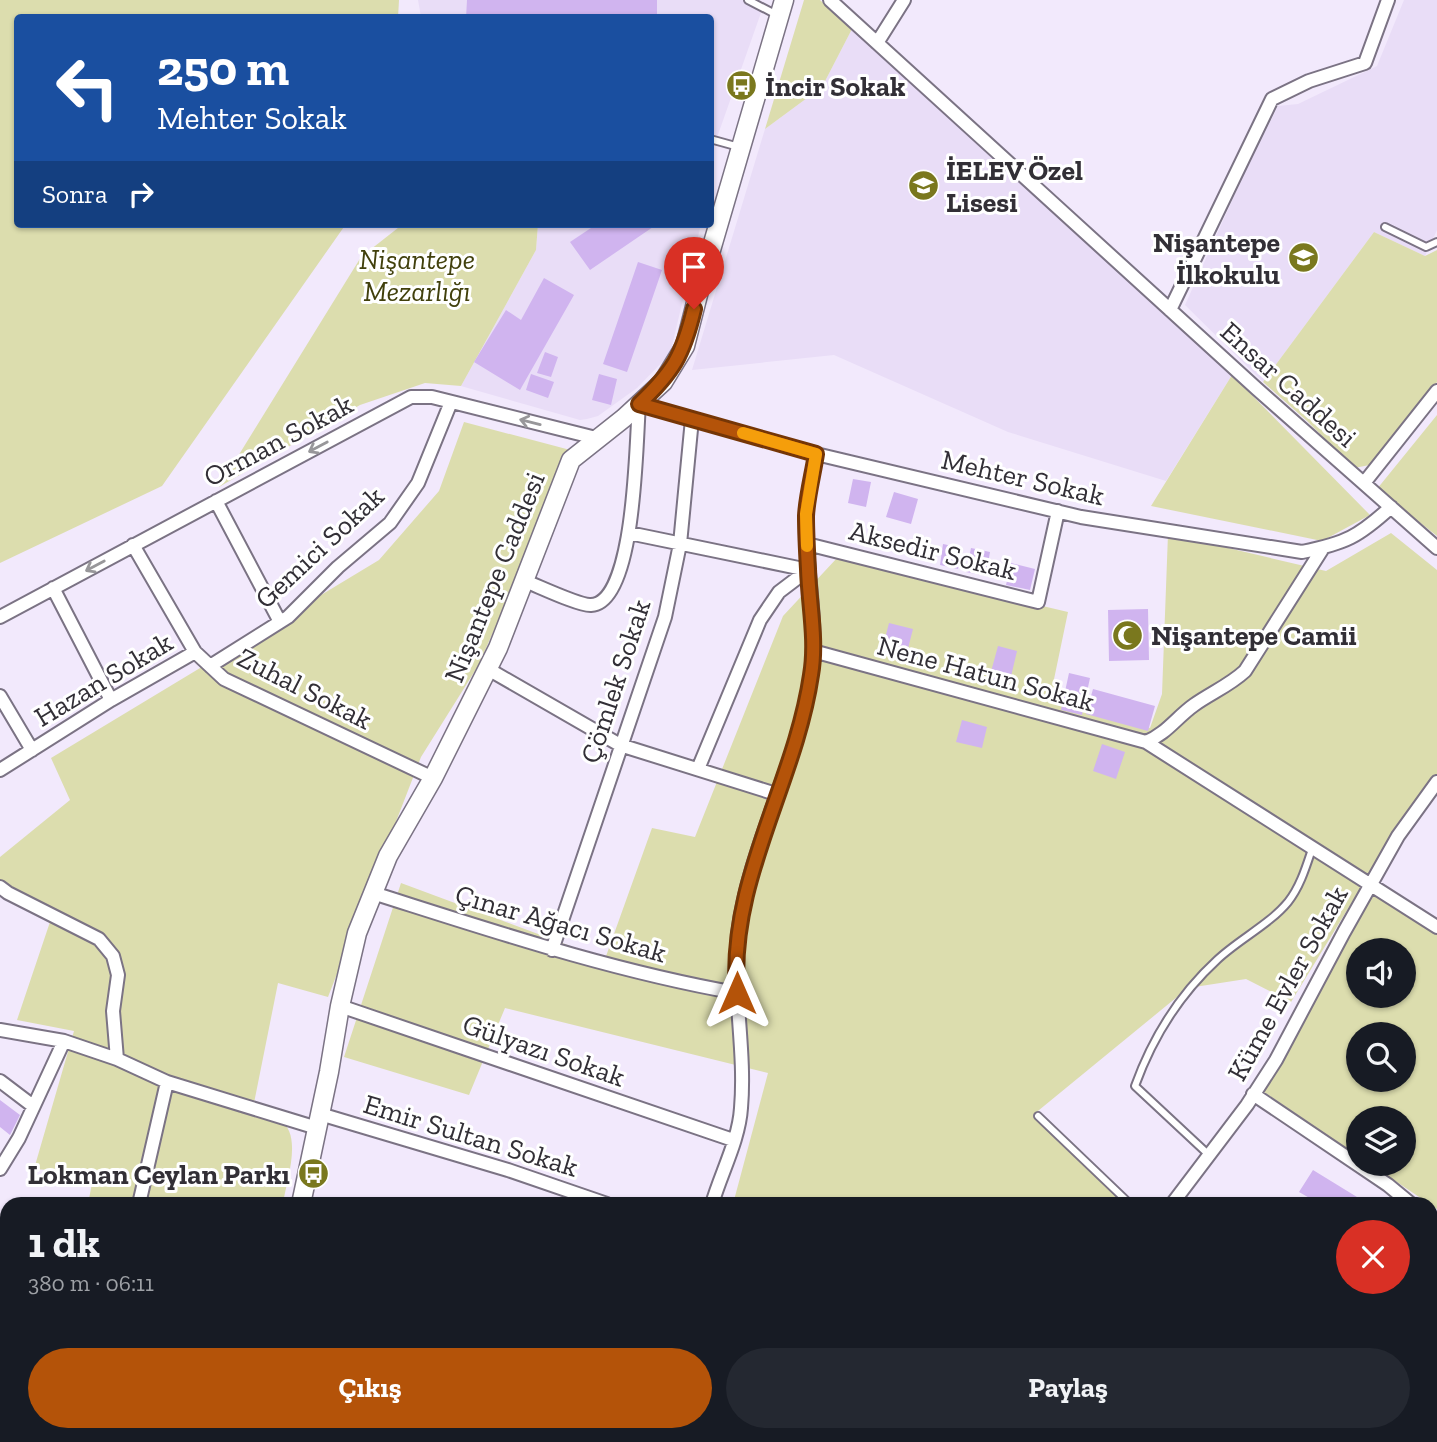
<!DOCTYPE html>
<html lang="tr">
<meta charset="utf-8">
<style>
:root{--surface:#171b24;--page:#242831;--text:#f1f3f6;--muted:#9ea1a6;--accent:#b45309}
body{margin:0;font-family:"Zilla Slab",serif;background:var(--page);color:var(--text);height:100vh;display:flex;flex-direction:column;font-size:26px;white-space:nowrap}
*{box-sizing:border-box;margin:0}
p{font-size:23px;color:var(--muted)}
.icon{flex:none;width:38px;height:38px;fill:none;stroke:currentColor;stroke-width:2;stroke-linecap:round;stroke-linejoin:round}
.map{position:relative;flex:1;overflow:hidden}
.panel{position:absolute;left:0px;top:1197px;width:1438px;height:245px;display:flex;flex-direction:column;background:var(--surface);border-radius:21px 21px 0 0;box-shadow:0 2px 5px #0004}
.panel>*{flex:none}
.banner{position:absolute;left:14px;top:14px;width:700px;height:214px;border-radius:7px;box-shadow:0 2px 5px #0004;background:#1a4fa0;color:#fff;overflow:hidden}
.buttons{position:absolute;left:1346px;top:938px;display:grid;gap:14px}
.buttons a{display:grid;place-items:center;width:70px;height:70px;border-radius:50%;background:var(--surface);box-shadow:0 2px 5px #0004;font-size:35px}
.pin{position:absolute;display:grid;place-items:center;width:60px;height:60px;color:#fff;margin:-72px -30px;border-radius:50% 50% 50% 0;rotate:-45deg;box-shadow:0 0 7px #0007}
.pin .icon{rotate:45deg}
.me{position:absolute;width:77px;margin:-38px;rotate:0deg;stroke-linejoin:round;filter:drop-shadow(0 0 5px #0008)}
.turn{display:flex;align-items:center;gap:24px;height:147px;padding:0 28px;font-size:32px}
.turn .icon{width:91px;height:91px;stroke-width:2.5}
.turn b{display:block;font-size:49px;line-height:60px}
.then{display:flex;align-items:center;height:66px;padding:0 28px;background:#0003;gap:14px;font-size:26px}
.round{display:grid;place-items:center;flex:none;width:74px;height:74px;border-radius:37px;background:var(--page)}
.head{display:flex;align-items:center;justify-content:space-between;height:119px;padding:0 28px}
h1{font-size:42px;font-weight:800;line-height:52px}
.button{display:flex;gap:14px;margin-top:auto;padding:14px 28px}
.button a{flex:1;height:80px;border-radius:42px;background:var(--accent);color:#fff;font-size:28px;font-weight:800;line-height:80px;text-align:center}
.button a+a{background:var(--page);color:var(--text)}
.map>svg:first-child{display:block}
.built{fill:#e9ddf7}
.green{fill:#dcddae;fill-rule:evenodd}
.building{fill:#d0b4ef}
.lines{fill:none;stroke-linecap:round;stroke-linejoin:round}
.lane-casing{stroke:#7b7384;stroke-width:10}
.street-casing{stroke:#7b7384;stroke-width:16}
.secondary-casing{stroke:#7b7384;stroke-width:21}
.lane{stroke:#fff;stroke-width:6}
.street{stroke:#fff;stroke-width:12}
.secondary{stroke:#fff;stroke-width:18}
.oneway{stroke:#98979a}
.route-casing{stroke:#753606;stroke-width:18}
.route{stroke:#b45309;stroke-width:12}
.slow{stroke:#f59e0b;stroke-width:12}
.labels{text-anchor:middle;stroke-width:6;stroke-linejoin:round;paint-order:stroke}
.poi-label{font-size:28px;font-weight:bold;fill:#322f36;stroke:#fff;text-anchor:start}
.park-label{font-size:28px;font-style:italic;fill:#41400c;stroke:#fff}
.street-label{font-size:28px;fill:#322f36;stroke:#fff}
</style>
<div class="map">
<svg width="1437" height="1442" viewBox="0 0 1437 1442">
<rect width="100%" height="100%" fill="#f2e9fc"/>
<path class="built" d="M418,0H747L763,7L714,146L711,167L710,18L421,17Z
M1404,0H1437V230L1425,256L1374,232L1263,382L1185,305L1244,174L1278,106L1298,104L1377,66Z
M852,29L1132,270L1232,375L1166,481L1008,432L834,355L692,370L765,129L822,87Z
M538,224H701L670,354L637,388L598,416L587,419L580,420L461,386L536,250Z
M1437,1304V1442H1273L1276,1435H1432V1307Z"/>
<path class="green" d="M0,0H399L398,18H18V224H346L162,486L0,563Z
M804,0H820L852,29L822,87L765,129Z
M403,224H538L536,250L461,386L425,383L360,405L219,487L361,257Z
M1374,232L1425,256L1437,250V382L1375,464L1354,468L1307,421L1263,382Z
M1232,375L1370,515L1322,541L1151,506Z
M1437,415V536L1377,489Z
M464,422L574,451L478,666L421,757L328,997L278,983L252,1113C260,1115 271,1116 279,1120C304,1133 286,1182 283,1204H88L94,1173L34,1169L74,1031L17,1020L51,919L0,880V857L70,800L51,758L379,560L439,491Z
M1391,533L1437,570V774L1374,866L1291,1002L1246,979L1188,988L1033,1115L1126,1204H733L768,1073L505,1008L469,1095L344,1057L401,883L605,959L652,828L695,837L783,616L837,558L1068,612L1053,684L1150,728L1162,694L1168,534L1326,571Z
M1380,883L1437,918V1209L1370,1164H1404V1118H1358V1156L1261,1090ZM1358,950H1404V996H1358ZM1358,1034H1404V1080H1358Z
M318,1435H645L643,1442H340Z
M672,1435H911L909,1442H670Z
M1020,1435H1119L1130,1442H1015Z"/>
<path class="building" d="M467,0H657V18H466Z
M597,224H651L653,227L590,270L570,242Z
M638,262L662,270L627,372L603,364Z
M544,278L574,295L520,390L474,362L506,310L521,320Z
M545,352L558,357L551,377L537,373Z
M531,374L554,382L548,398L526,390Z
M599,374L617,379L611,405L592,400Z
M853,479L871,482L866,507L848,503Z
M894,492L918,499L911,524L886,517Z
M943,544L962,548L958,569L940,565Z
M971,548L990,552L986,576L966,572Z
M1011,563L1035,569L1030,590L1006,585Z
M1148,609L1149,660L1109,661L1108,610Z
M889,623L913,629L905,660L881,654Z
M998,646L1017,651L1009,685L989,679Z
M1069,673L1090,678L1082,715L1061,710Z
M1093,689L1155,706L1148,731L1086,714Z
M962,720L987,727L982,748L956,742Z
M1102,744L1125,752L1116,779L1093,771Z
M0,1100L20,1115L10,1135L0,1127Z
M1313,1170L1357,1197L1352,1204H1320L1299,1192Z"/>
<g class="lines">
<defs>
<path id="lane" d="M748,0L777,15
M710,139L739,147
M1385,227L1426,247L1437,242
M1038,1116L1130,1204
M1209,1155L1135,1086C1152,1039 1180,994 1217,960C1238,940 1270,924 1288,902C1300,887 1306,867 1312,849"/>
<path id="street" d="M830,0L1257,389L1437,548
M877,43L904,0
M1170,310L1272,99L1309,81L1365,63L1388,0
M1364,483L1437,391
M216,501L280,622
M629,533L808,570
M807,544L1038,602L1058,511
M133,545L195,652L224,679L433,778
M525,581C538,586 580,606 591,605C636,603 636,439 639,404L816,454L1081,517L1302,552C1346,543 1358,537 1391,507
M53,588L111,700
M0,617L411,397H432L596,438
M813,651L1146,742C1166,734 1177,717 1194,705C1211,693 1230,685 1245,671L1323,548
M210,666L288,617L338,567L390,523L418,483L451,402
M488,669L620,745L776,794
M0,696L32,750
M1146,742L1437,927
M698,769L760,620L779,592L808,570
M0,770L111,700L195,652
M0,887L8,893L99,939L113,956L118,975L113,1011L117,1059
M373,893C493,931 612,971 737,993
M552,950L665,617L680,544L692,419
M340,1006L733,1140
M0,1030L64,1041L117,1059L167,1082L317,1128
M0,1081L33,1106
M1253,1094L1388,1185L1411,1204
M320,1114L508,1170L607,1204
M0,1169L19,1138L64,1041
M139,1204L167,1082
M712,1204C721,1173 739,1140 741,1108C746,1050 732,992 738,934C749,844 798,764 811,675C819,624 805,568 806,516C807,496 813,474 816,454
M1172,1204L1247,1105L1276,1060L1344,932L1398,836L1437,782
M1432,1221L1437,1226
M1432,1297L1437,1294
M0,1352L7,1355
M265,1435L283,1442
M911,1435L926,1442
M95,1442L97,1435
M647,1442L649,1435
M761,1442L765,1435
M1017,1442L1021,1435
M1233,1442L1248,1435"/>
<path id="secondary" d="M301,1204L329,1072L340,1006L357,933L388,856L433,778L498,648L571,460L624,418L663,382L685,346L699,291L784,0
M238,1435V1442"/>
</defs>
<use href="#lane" class="lane-casing"/>
<use href="#street" class="street-casing"/>
<use href="#secondary" class="secondary-casing"/>
<use href="#lane" class="lane"/>
<use href="#street" class="street"/>
<use href="#secondary" class="secondary"/>
</g>
<defs><path id="oneway-shaft" d="M-6 0H5M1.5-3L5.5 0L1.5 3" fill="none" stroke-width="1.6" stroke-linecap="round" stroke-linejoin="round" transform="scale(1.75)"/></defs>
<g class="oneway">
<use href="#oneway-shaft" transform="translate(530 422) rotate(-166)"/>
<use href="#oneway-shaft" transform="translate(318 447) rotate(152)"/>
<use href="#oneway-shaft" transform="translate(95 566) rotate(152)"/>
</g>
<g class="lines">
<defs>
<path id="route" d="M694,309C683,355 673,372 639,404L816,454C813,474 807,496 806,516C806,534 807,552 808,569C809,604 817,640 811,675C795,784 728,880 737,993"/>
</defs>
<use href="#route" class="route-casing"/>
<use href="#route" class="route"/>
<path class="slow" d="M743,433L816,454L806,514L807,546"/>
</g>
<defs>
<symbol id="bus-disc" viewBox="-11 -11 22 22"><circle r="9.5" fill="#7a781e" stroke="#fff"/><path d="M-5-6H5V4H4V6H2V4H-2V6H-4V4H-5ZM-3.5-4V0h7V-4ZM-3.5 1.2v1.5H-2V1.2ZM2 1.2v1.5H3.5V1.2Z" fill="#fff"/></symbol>
<symbol id="school-disc" viewBox="-11 -11 22 22"><circle r="9.5" fill="#7a781e" stroke="#fff"/><path d="M0-5L7-2L0 1L-7-2ZM-4 1L0 2.5L4 1V4Q0 6-4 4Z" fill="#fff"/></symbol>
<symbol id="mosque-disc" viewBox="-11 -11 22 22"><circle r="9.5" fill="#7a781e" stroke="#fff"/><path d="M3.5-4.9A6 6 0 1 0 3.5 4.9A5 5 0 1 1 3.5-4.9Z" fill="#fff"/></symbol>
</defs>
<g fill-rule="evenodd">
<use href="#bus-disc" x="724" y="68" width="35" height="35"/>
<use href="#school-disc" x="906" y="168" width="35" height="35"/>
<use href="#school-disc" x="1286" y="240" width="35" height="35"/>
<use href="#mosque-disc" x="1110" y="618" width="35" height="35"/>
<use href="#bus-disc" x="296" y="1156" width="35" height="35"/>
</g>
<g class="labels">
<g class="poi-label">
<text x="765" y="96">İncir Sokak</text>
<text x="946" y="180">İELEV Özel<tspan x="946" dy="32">Lisesi</tspan></text>
<text x="1280" y="252" text-anchor="end">Nişantepe<tspan x="1280" dy="32">İlkokulu</tspan></text>
<text x="1151" y="645">Nişantepe Camii</text>
<text x="290" y="1184" text-anchor="end">Lokman Ceylan Parkı</text>
</g>
<g class="park-label">
<text x="417" y="269">Nişantepe<tspan x="417" dy="32">Mezarlığı</tspan></text>
</g>
<g class="street-label">
<text transform="translate(1289 384) rotate(42)" y="10">Ensar Caddesi</text>
<text transform="translate(278 440) rotate(-28)" y="10">Orman Sokak</text>
<text transform="translate(1023 477) rotate(13)" y="10">Mehter Sokak</text>
<text transform="translate(319 547) rotate(-43)" y="10">Gemici Sokak</text>
<text transform="translate(933 550) rotate(14)" y="10">Aksedir Sokak</text>
<text transform="translate(494 577) rotate(-68)" y="10">Nişantepe Caddesi</text>
<text transform="translate(986 673) rotate(15)" y="10">Nene Hatun Sokak</text>
<text transform="translate(103 679) rotate(-31)" y="10">Hazan Sokak</text>
<text transform="translate(615 681) rotate(-72)" y="10">Çömlek Sokak</text>
<text transform="translate(305 688) rotate(27)" y="10">Zuhal Sokak</text>
<text transform="translate(561 923) rotate(16)" y="10">Çınar Ağacı Sokak</text>
<text transform="translate(1287 983) rotate(-61)" y="10">Küme Evler Sokak</text>
<text transform="translate(544 1050) rotate(19)" y="10">Gülyazı Sokak</text>
<text transform="translate(471 1135) rotate(17)" y="10">Emir Sultan Sokak</text>
</g>
</g>
</svg>
<div class="buttons">
<a><svg class="icon" aria-label="sound" viewBox="0 0 24 24"><path d="M4 9h4l5-4v14l-5-4H4zM17 9q2 3 0 6"/></svg></a>
<a><svg class="icon" aria-label="search" viewBox="0 0 24 24"><circle cx="10" cy="10" r="6"/><path d="M15 15l6 6"/></svg></a>
<a><svg class="icon" aria-label="layers" viewBox="0 0 24 24"><path d="M12 4l9 5-9 5-9-5zM3 14l9 5 9-5"/></svg></a>
</div>
<div class="pin" style="left:694px;top:309px;background:#d93025"><svg class="icon" aria-label="arrive" viewBox="0 0 24 24"><path d="M6 21V4h12l-3 4 3 4H6"/></svg></div>
<svg class="me" style="left:737px;top:993px" viewBox="-20 -20 40 40"><path d="M0-17L14 15 0 8-14 15z" fill="#b45309" stroke="#fff" stroke-width="4"/></svg>
<div class="banner">
<div class="turn"><svg class="icon" aria-label="left" viewBox="0 0 24 24"><path d="M17 20v-9H6M10 6l-5 5 5 5"/></svg><div><b>250 m</b>Mehter Sokak</div></div>
<div class="then">Sonra<svg class="icon" aria-label="right" viewBox="0 0 24 24"><path d="M7 20v-9h11M14 6l5 5-5 5"/></svg></div>
</div>
<section class="panel">
<div class="head"><div><h1>1 dk</h1><p>380 m · 06:11</p></div><a class="round" style="background:#d93025;color:#fff"><svg class="icon" aria-label="close" viewBox="0 0 24 24"><path d="M6 6l12 12M18 6L6 18"/></svg></a></div>
<div class="button"><a>Çıkış</a><a>Paylaş</a></div>
</section>
</div>
